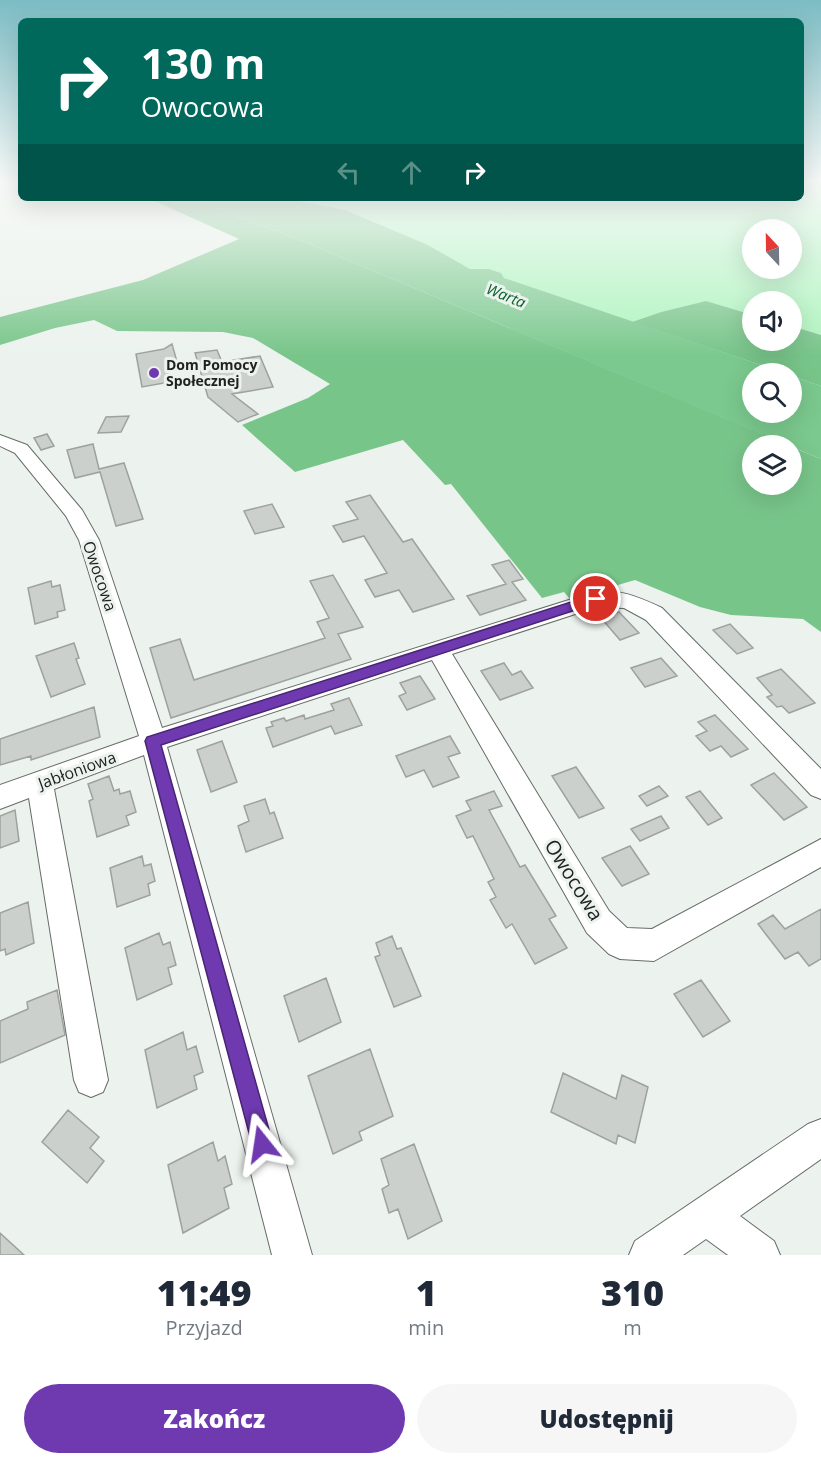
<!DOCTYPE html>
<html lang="pl">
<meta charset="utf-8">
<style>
:root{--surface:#fff;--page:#f6f6f7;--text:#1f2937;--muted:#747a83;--accent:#6f39b0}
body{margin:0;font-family:"Open Sans",sans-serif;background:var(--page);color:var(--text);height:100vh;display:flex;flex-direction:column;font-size:22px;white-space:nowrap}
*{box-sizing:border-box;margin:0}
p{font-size:20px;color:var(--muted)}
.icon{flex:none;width:33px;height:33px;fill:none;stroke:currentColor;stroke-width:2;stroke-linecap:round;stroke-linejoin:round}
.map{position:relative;height:1255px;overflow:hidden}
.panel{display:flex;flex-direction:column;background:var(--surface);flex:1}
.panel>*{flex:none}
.banner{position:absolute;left:18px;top:18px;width:786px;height:183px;border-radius:9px;box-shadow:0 6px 24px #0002;background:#00695c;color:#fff;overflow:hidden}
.needle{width:39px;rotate:338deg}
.controls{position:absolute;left:742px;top:219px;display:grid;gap:12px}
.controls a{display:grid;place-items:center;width:60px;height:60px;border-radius:50%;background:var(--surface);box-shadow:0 6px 24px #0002;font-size:30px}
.pin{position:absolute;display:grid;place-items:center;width:51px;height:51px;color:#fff;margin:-26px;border:3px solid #fff;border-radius:50%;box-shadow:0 2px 6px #0007}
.me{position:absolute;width:66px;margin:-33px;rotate:345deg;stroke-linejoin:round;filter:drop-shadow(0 0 4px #0008)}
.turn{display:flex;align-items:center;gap:21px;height:126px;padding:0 24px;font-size:27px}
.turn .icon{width:78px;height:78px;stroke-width:2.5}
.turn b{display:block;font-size:42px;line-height:51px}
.lanes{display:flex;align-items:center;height:57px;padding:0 24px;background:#0003;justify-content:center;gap:30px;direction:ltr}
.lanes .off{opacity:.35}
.eta{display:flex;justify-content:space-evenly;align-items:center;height:102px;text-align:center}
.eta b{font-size:36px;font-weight:800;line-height:42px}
.button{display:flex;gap:12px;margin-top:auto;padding:12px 24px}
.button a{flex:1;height:69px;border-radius:36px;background:var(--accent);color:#fff;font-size:24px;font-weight:800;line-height:69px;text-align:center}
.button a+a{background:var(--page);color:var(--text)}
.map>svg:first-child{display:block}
.green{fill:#aef5be;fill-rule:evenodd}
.forest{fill:#78c58a}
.water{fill:#7bc98e}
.building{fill:#cbd0cc;stroke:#9da29e;stroke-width:1.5}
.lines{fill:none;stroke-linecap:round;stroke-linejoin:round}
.minor-casing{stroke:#676c68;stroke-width:2}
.minor{fill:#fff;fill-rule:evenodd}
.route{fill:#6f39b0;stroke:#482572;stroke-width:1.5}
.poi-dot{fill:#6f39b0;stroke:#ecf2ed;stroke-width:2}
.labels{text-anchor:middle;stroke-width:6;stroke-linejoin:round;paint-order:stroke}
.far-poi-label{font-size:14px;font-weight:bold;fill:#1f2120;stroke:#ecf2ed;text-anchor:start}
.far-water-label{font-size:15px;font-style:italic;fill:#06622d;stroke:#ecf2ed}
.street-label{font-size:16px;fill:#1f2120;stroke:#ecf2ed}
.near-street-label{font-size:20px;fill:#1f2120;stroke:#ecf2ed}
</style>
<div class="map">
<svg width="821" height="1255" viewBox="0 0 821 1255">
<rect width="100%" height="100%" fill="#ecf2ed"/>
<path class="green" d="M801,181H821V335L792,326V302H753V315L706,301L661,312L632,322L504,278L501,273L489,269L470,270L426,244L345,210L282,198H801ZM753,230H792V268H753Z"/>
<path class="forest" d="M148,198H191L302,241L789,445L753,446V484H792V447L821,459V632L803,619L731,615L700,607L635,580L570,599L564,592L542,598L451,484L445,485L403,440L295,472L242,425L308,398L330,384L253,338L223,332L117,331L94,320L55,328L0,345V317L143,280L239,239Z
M706,301L753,315V340H792V326L821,335V386L792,376V374L785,373L632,322L661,312Z"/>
<path class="water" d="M191,198H282L345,210L426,244L470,269H489L501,273L504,278L785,373L753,374V412H792V376L821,386V459L302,241Z"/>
<path class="building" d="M172,344L177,362L166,364L170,382L142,387L136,354L164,349Z
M217,350L222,362L260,356L273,387L232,394L258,414L238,422L208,397L195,353Z
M129,416L121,432L98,433L106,417Z
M47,434L54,446L41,450L34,438Z
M93,444L99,469L124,463L143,519L116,526L100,472L75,478L67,450Z
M370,495L403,542L412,539L454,599L413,612L399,590L375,597L365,580L387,573L364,536L343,542L333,526L358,519L346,502Z
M272,504L284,527L255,534L244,511Z
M509,560L523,579L512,582L526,600L480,615L467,596L506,584L492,565Z
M333,575L363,627L338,634L351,659L171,718L150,648L180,639L194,680L325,638L317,622L329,618L310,581Z
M51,581L52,587L60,585L65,610L57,612L58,617L35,624L28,588Z
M619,612L639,633L620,640L602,619Z
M730,624L753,648L737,654L713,630Z
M74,643L79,658L76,659L85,684L51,697L36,656Z
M661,658L677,676L645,687L631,668Z
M504,663L512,675L521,671L533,688L500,700L481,671Z
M781,669L815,703L789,713L782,706L777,707L767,697L772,695L757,678Z
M420,676L435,699L407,710L399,696L406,693L400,683Z
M349,698L362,725L335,734L331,726L273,747L266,728L273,726L271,722L284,718L286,721L304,715L305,719L334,710L331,704Z
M94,707L100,737L31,760V756L0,765V739Z
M715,715L748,749L731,757L721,746L710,751L696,736L707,731L698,722Z
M450,736L460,753L448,757L459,777L433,787L424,770L406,777L396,756Z
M222,741L237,782L211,792L197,750Z
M576,767L604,808L579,818L552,776Z
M774,773L807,807L784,820L751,785Z
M109,776L114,791L119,789L120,794L130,791L136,812L126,816L129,825L97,837L89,801L93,799L88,784Z
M659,786L668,796L647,806L639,796Z
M494,791L502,806L489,810L520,867L525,865L556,916L549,919L567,948L535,964L512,924L506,928L490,900L496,897L488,882L494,879L473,836L467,838L456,816L471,810L466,801Z
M700,791L722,818L708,825L686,797Z
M265,799L270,814L274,812L283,838L246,852L238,826L249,821L244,806Z
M15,810L19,841L0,848V816Z
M661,816L669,828L640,841L631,829Z
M630,846L649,874L622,886L602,858Z
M142,856L144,866L151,864L155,881L148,884L150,895L117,907L110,868Z
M28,902L34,943L6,955L5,949L0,951V913Z
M821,909V959L809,966L798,952L785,959L758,924L773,915L785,929Z
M159,933L163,945L170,942L176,965L168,968L172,984L137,1000L125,948Z
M392,936L397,949L401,948L421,996L394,1007L375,957L380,955L376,943Z
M326,978L341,1022L299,1042L284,996Z
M701,980L730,1021L703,1037L674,994Z
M57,990L65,1035L0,1063V1021L28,1009L27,1002Z
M183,1032L187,1050L196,1046L203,1072L194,1076L197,1089L157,1108L145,1050Z
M370,1049L393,1116L359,1132L362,1140L333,1154L308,1076Z
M563,1073L616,1099L622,1075L648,1087L635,1143L618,1135L616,1144L551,1112Z
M68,1110L99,1137L90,1148L104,1161L87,1183L42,1142Z
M213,1142L218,1161L225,1156L232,1184L224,1188L229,1208L183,1233L168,1165Z
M414,1144L442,1221L408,1239L398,1209L389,1213L382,1189L389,1185L381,1159Z
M0,1233L24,1255H0Z"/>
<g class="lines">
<defs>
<path id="minor" d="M0,435L27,445L82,510L99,540L162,728L588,594C614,586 639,597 662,608L821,769V799L811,795L646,620L624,608L597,607L452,654L609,911L627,928L652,929L821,839V867L654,961L620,959L609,954L587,933L432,660L167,747L312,1255H272L144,755L54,789L108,1080L103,1092L91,1097L79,1092L74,1080L29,798L0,809V785L139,736L79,540L66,516L15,453L0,446Z
M821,1119V1159L740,1216L774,1241L780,1255H728L706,1239L683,1255H629L635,1241L808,1124Z"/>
</defs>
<use href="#minor" class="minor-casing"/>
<use href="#minor" class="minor"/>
</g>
<linearGradient id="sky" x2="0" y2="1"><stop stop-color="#7cbcc4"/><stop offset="0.51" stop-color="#f6f9f7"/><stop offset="1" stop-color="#f6f9f7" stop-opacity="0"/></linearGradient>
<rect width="821" height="356" fill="url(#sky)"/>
<path class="route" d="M596,594L600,596L602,599L600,602L161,745L273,1144L270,1152L262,1155L254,1152L145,741L147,737Z"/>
<circle class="poi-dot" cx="154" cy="373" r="6"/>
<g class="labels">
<g class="far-poi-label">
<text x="166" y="370">Dom Pomocy<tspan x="166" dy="16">Społecznej</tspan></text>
</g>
<g class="far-water-label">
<text transform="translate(506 296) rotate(22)" y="5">Warta</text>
</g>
<g class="street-label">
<text transform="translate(100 576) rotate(71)" y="6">Owocowa</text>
<text transform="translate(77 770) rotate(-20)" y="6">Jabłoniowa</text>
</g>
<g class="near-street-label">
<text transform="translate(574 880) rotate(58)" y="7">Owocowa</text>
</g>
</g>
</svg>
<div class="controls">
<a><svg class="needle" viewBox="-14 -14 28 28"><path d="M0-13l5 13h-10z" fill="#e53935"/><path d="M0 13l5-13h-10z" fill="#747a83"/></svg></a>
<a><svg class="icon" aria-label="sound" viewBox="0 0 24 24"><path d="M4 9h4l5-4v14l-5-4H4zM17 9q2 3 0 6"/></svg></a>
<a><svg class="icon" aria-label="search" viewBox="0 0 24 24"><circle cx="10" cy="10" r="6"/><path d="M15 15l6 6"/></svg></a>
<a><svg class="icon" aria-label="layers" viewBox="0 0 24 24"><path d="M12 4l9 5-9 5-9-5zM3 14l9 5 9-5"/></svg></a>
</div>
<div class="pin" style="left:596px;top:599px;background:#d93025"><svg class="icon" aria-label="arrive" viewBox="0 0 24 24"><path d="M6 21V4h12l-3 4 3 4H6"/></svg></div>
<svg class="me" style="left:262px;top:1144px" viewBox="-20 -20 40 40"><path d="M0-17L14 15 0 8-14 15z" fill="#6f39b0" stroke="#fff" stroke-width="4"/></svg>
<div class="banner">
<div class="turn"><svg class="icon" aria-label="right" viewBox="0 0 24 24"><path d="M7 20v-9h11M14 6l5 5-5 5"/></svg><div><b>130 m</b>Owocowa</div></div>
<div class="lanes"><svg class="icon off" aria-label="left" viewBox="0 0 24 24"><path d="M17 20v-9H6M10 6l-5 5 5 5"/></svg><svg class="icon off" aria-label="ahead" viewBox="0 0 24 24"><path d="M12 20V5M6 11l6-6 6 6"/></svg><svg class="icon" aria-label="right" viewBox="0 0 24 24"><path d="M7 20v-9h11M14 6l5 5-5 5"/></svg></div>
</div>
</div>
<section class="panel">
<div class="eta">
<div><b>11:49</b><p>Przyjazd</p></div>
<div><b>1</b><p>min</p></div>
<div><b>310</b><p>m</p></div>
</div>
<div class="button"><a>Zakończ</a><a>Udostępnij</a></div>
</section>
